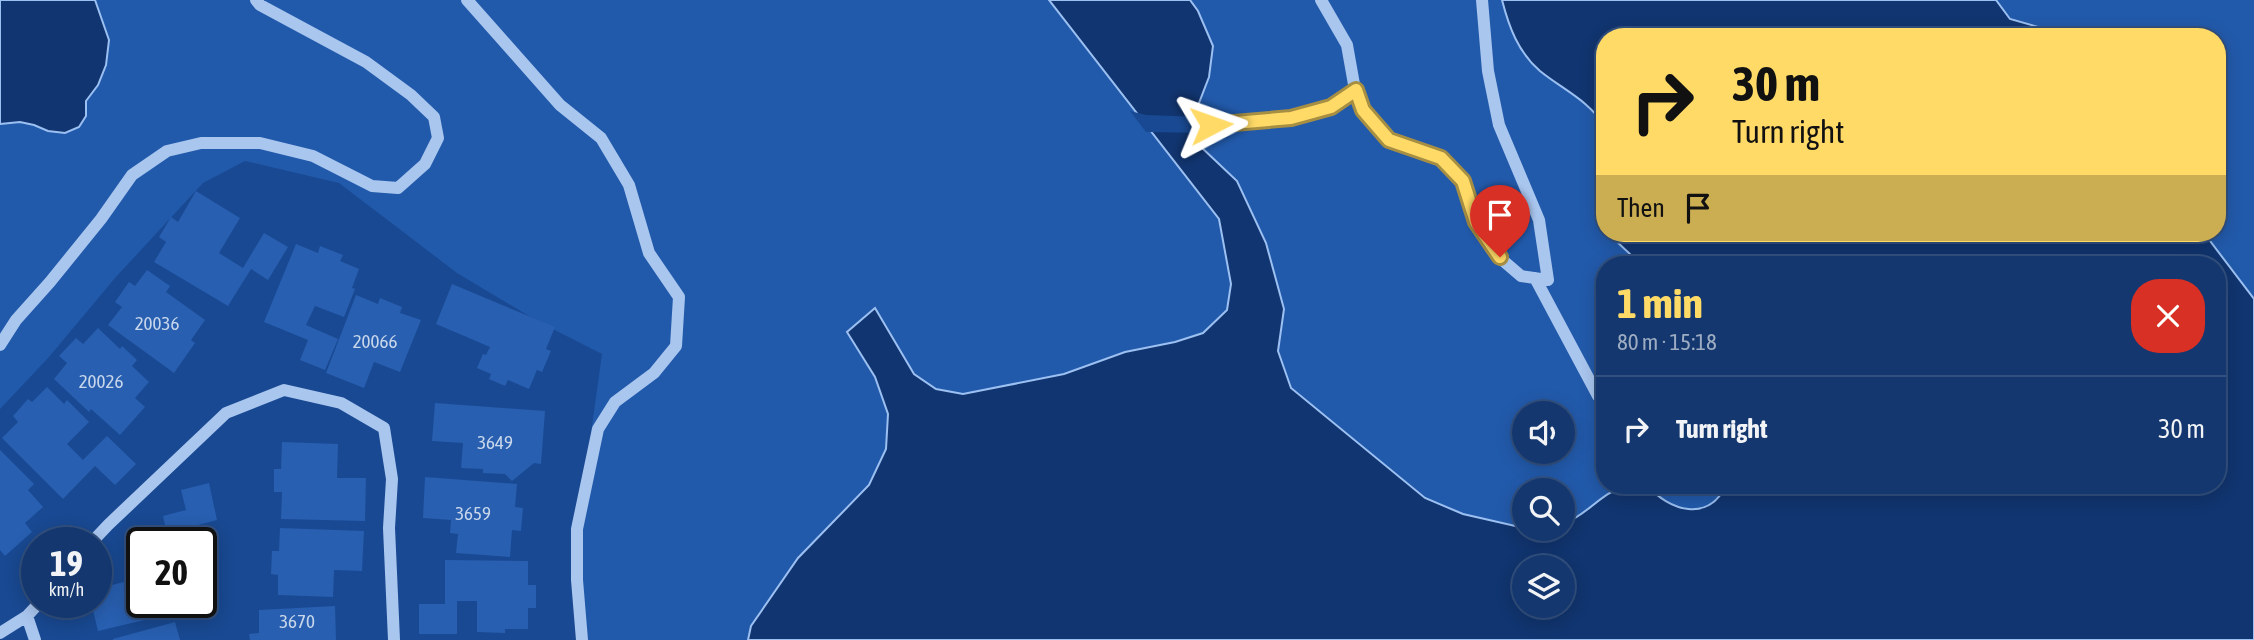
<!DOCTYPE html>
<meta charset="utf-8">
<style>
:root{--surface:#13376e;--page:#204276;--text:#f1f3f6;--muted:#9dacc2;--line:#325181;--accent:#ffda67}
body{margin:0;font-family:"Asap Condensed",sans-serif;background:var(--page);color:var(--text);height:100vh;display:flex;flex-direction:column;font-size:26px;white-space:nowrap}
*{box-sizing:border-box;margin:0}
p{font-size:23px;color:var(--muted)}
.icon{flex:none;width:38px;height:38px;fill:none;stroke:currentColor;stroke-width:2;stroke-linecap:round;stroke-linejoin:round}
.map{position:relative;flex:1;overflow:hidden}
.details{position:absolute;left:1596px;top:256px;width:630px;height:238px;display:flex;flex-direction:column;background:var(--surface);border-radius:28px;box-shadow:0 4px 18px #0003,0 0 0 2px var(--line)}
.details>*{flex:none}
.top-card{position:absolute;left:1596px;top:28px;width:630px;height:214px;border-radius:28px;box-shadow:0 4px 18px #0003,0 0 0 2px var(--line);background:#ffda67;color:#111;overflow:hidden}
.tools{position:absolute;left:1512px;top:401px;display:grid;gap:14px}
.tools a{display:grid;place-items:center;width:63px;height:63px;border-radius:50%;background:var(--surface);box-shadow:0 4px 18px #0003,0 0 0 2px var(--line);font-size:35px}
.speed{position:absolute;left:21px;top:527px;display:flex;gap:14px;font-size:35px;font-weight:700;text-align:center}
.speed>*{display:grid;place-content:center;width:91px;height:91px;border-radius:50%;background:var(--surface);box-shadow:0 4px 18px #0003,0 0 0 2px var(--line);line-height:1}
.speed small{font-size:18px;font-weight:400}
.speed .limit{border:4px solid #111;border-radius:10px;background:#fff;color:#111}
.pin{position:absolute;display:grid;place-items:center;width:60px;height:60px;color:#fff;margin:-72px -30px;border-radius:50% 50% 50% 0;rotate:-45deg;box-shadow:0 0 7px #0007}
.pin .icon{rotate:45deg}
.me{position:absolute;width:77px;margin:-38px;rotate:86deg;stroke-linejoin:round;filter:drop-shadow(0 0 5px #0008)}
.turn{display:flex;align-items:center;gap:24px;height:147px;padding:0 21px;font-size:32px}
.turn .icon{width:91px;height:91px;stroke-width:2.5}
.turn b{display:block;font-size:49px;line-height:60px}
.then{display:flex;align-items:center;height:66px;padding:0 21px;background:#0003;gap:14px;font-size:26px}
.round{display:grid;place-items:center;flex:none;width:74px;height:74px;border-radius:28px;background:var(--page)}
.summary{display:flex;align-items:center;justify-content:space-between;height:119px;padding:0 21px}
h1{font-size:42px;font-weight:700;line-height:52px;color:var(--accent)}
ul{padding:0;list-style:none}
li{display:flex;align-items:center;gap:21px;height:105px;padding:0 21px;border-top:2px solid var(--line)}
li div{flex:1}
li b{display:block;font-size:26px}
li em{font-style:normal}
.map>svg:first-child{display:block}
.green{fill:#225aab;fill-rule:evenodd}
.water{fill:#113570;stroke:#9cc0f1;stroke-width:2;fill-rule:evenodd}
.pier{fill:#194992}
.building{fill:#285fb0}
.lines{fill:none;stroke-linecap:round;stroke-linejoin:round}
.minor{stroke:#a9c6ef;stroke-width:12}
.route-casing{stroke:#a68e43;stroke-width:18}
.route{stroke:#ffda67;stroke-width:12}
.labels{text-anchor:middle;stroke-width:7;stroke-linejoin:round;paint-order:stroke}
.number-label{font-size:19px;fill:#c9d7eb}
</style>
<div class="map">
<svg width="2254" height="640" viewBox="0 0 2254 640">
<rect width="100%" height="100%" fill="#194992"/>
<path class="green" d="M0,0H2254V640H582L578,526L602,354L539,322L457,273L339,183L245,161L203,183L115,278L49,357L0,409ZM1605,37H2217V233H1605ZM1605,264H2217V485H1605ZM1524,413H1563V452H1524ZM1524,490H1563V528H1524ZM1524,567H1563V606H1524Z"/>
<path class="water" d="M0,0H95L109,40L106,65L98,85L86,101V116L79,127L65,133L48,131L34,125L20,122L0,124Z
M1049,0H1190L1198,11L1213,46L1209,77L1199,103L1200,146L1237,181L1266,243L1284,309L1278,351L1291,388L1425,498L1463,514L1524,528H1563V524C1586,516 1601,493 1625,486C1632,484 1640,485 1647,485C1669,511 1709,523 1726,485H2217V264H1638C1631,251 1617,246 1611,233H2204L2254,299V640H748L751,626L798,558L869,485L886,449L888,414L875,377L847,332L875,308L914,374L936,389L963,394L1064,374L1125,352L1175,342L1203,333L1227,310L1231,284L1219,219ZM1524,567H1563V606H1524Z
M1502,0H1996L2010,19L2074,37H1605V127C1590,101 1562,89 1540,71C1518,52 1509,27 1502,0Z"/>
<path class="pier" d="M1130,111L1146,115L1203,117V133L1146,132Z"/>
<path class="building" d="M196,191L240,218L219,253L243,268L264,233L288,247L268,280L251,269L228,306L154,262L166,242L159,237L171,217L178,222Z
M296,244L318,253L320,246L343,255L340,261L359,269L352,288L355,289L344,317L315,306L306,325L338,339L325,370L300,360L308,340L264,322Z
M147,270L170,286L166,292L205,320L191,340L195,343L174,373L108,325L122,307L115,302L129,282L135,286Z
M452,284L555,327L546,349L551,351L542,372L537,370L529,389L508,380L505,386L489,379L491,374L477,368L483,354L486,355L490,347L436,324Z
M356,295L378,304L380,298L402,307L400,313L421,320L400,372L374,362L364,388L326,373Z
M98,328L120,349L122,346L137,360L132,366L149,382L135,398L145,407L120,435L91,409L89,412L54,379L67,363L59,356L76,338L83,344Z
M47,387L64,404L67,400L89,422L67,444L83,460L107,436L136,464L115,485L95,466L63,499L2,438L18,422L13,416L28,399L32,402Z
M435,403L545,411L541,464L534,463L512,481L505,474L483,473V469L461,468L463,443L432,441Z
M282,442L338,444L337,478H366L365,521L281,519L282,492H274V469H281Z
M0,450L34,484L28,490L43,507L25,523L32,532L5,556L0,550Z
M425,477L517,484L515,507L523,508L521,531L512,530L510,557L456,553L458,534L450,533L451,520L423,518Z
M209,483L217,520L183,529L184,538L175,540L176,542H160L168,539L163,516L186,510L181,490Z
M280,528L364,531L362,571L334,570L333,597L278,595V575L271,574L272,551H279Z
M142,546V602H189L191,609L98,631L91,602H96V589L132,580L125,550Z
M445,560L528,561V585H536V608H528V629H505V633L477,632V601H457V634H419V604H445Z
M335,606L336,640H250L249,634L259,633V610Z
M175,622L180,640H113V639Z"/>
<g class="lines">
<path class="minor" d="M467,0L560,105L601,138L629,185L649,253L679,297L676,346L654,373L615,402L598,429L577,529V580L582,640
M1355,90L1363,109L1389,140L1441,158L1463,181L1476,222L1500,258L1521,276L1548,280L1539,220L1499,125L1488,71L1482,0
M1211,125L1291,118L1331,107L1355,90L1347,45L1321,0
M1535,278L1598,396L1605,400
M0,345L16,320L50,282L101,219L132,175L167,151L201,143H260L313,156L372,186L398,188L425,164L438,138L434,117L411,95L366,62L260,5L256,0
M92,542L108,525L226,413L284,390L341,403L384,428L392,479L389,528L394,640
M27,616L35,640
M0,633L27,616L40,602"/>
</g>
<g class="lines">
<defs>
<path id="route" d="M1211,125L1291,118L1331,107L1356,90L1363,110L1389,140L1441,158L1463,181L1476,222L1500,257"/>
</defs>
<use href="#route" class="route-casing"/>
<use href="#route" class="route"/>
</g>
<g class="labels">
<g class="number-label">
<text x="157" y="330">20036</text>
<text x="375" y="348">20066</text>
<text x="101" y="388">20026</text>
<text x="495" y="449">3649</text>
<text x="473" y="520">3659</text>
<text x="297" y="628">3670</text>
</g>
</g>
</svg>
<div class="tools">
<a><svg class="icon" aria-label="sound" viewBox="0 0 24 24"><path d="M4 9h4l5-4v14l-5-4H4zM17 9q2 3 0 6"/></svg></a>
<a><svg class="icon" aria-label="search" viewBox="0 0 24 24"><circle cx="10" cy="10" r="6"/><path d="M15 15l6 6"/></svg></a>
<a><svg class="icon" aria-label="layers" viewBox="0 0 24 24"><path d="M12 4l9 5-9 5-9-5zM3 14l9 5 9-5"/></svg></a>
</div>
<div class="speed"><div>19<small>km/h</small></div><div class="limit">20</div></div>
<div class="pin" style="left:1500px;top:257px;background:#d93025"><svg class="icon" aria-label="arrive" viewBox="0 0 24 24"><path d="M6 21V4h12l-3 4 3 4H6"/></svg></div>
<svg class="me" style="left:1211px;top:125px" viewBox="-20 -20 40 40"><path d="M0-17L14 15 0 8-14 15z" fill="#ffda67" stroke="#fff" stroke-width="4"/></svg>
<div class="top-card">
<div class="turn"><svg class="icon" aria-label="right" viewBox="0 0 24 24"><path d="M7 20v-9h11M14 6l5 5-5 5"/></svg><div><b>30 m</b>Turn right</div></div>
<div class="then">Then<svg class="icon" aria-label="arrive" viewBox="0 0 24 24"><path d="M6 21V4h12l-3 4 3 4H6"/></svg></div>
</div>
<section class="details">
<div class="summary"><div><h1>1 min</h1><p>80 m · 15:18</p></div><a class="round" style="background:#d93025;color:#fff"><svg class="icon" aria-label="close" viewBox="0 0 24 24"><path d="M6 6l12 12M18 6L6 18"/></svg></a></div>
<ul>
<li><svg class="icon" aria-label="right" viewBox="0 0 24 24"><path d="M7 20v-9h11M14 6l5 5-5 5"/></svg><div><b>Turn right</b></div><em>30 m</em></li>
</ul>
</section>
</div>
